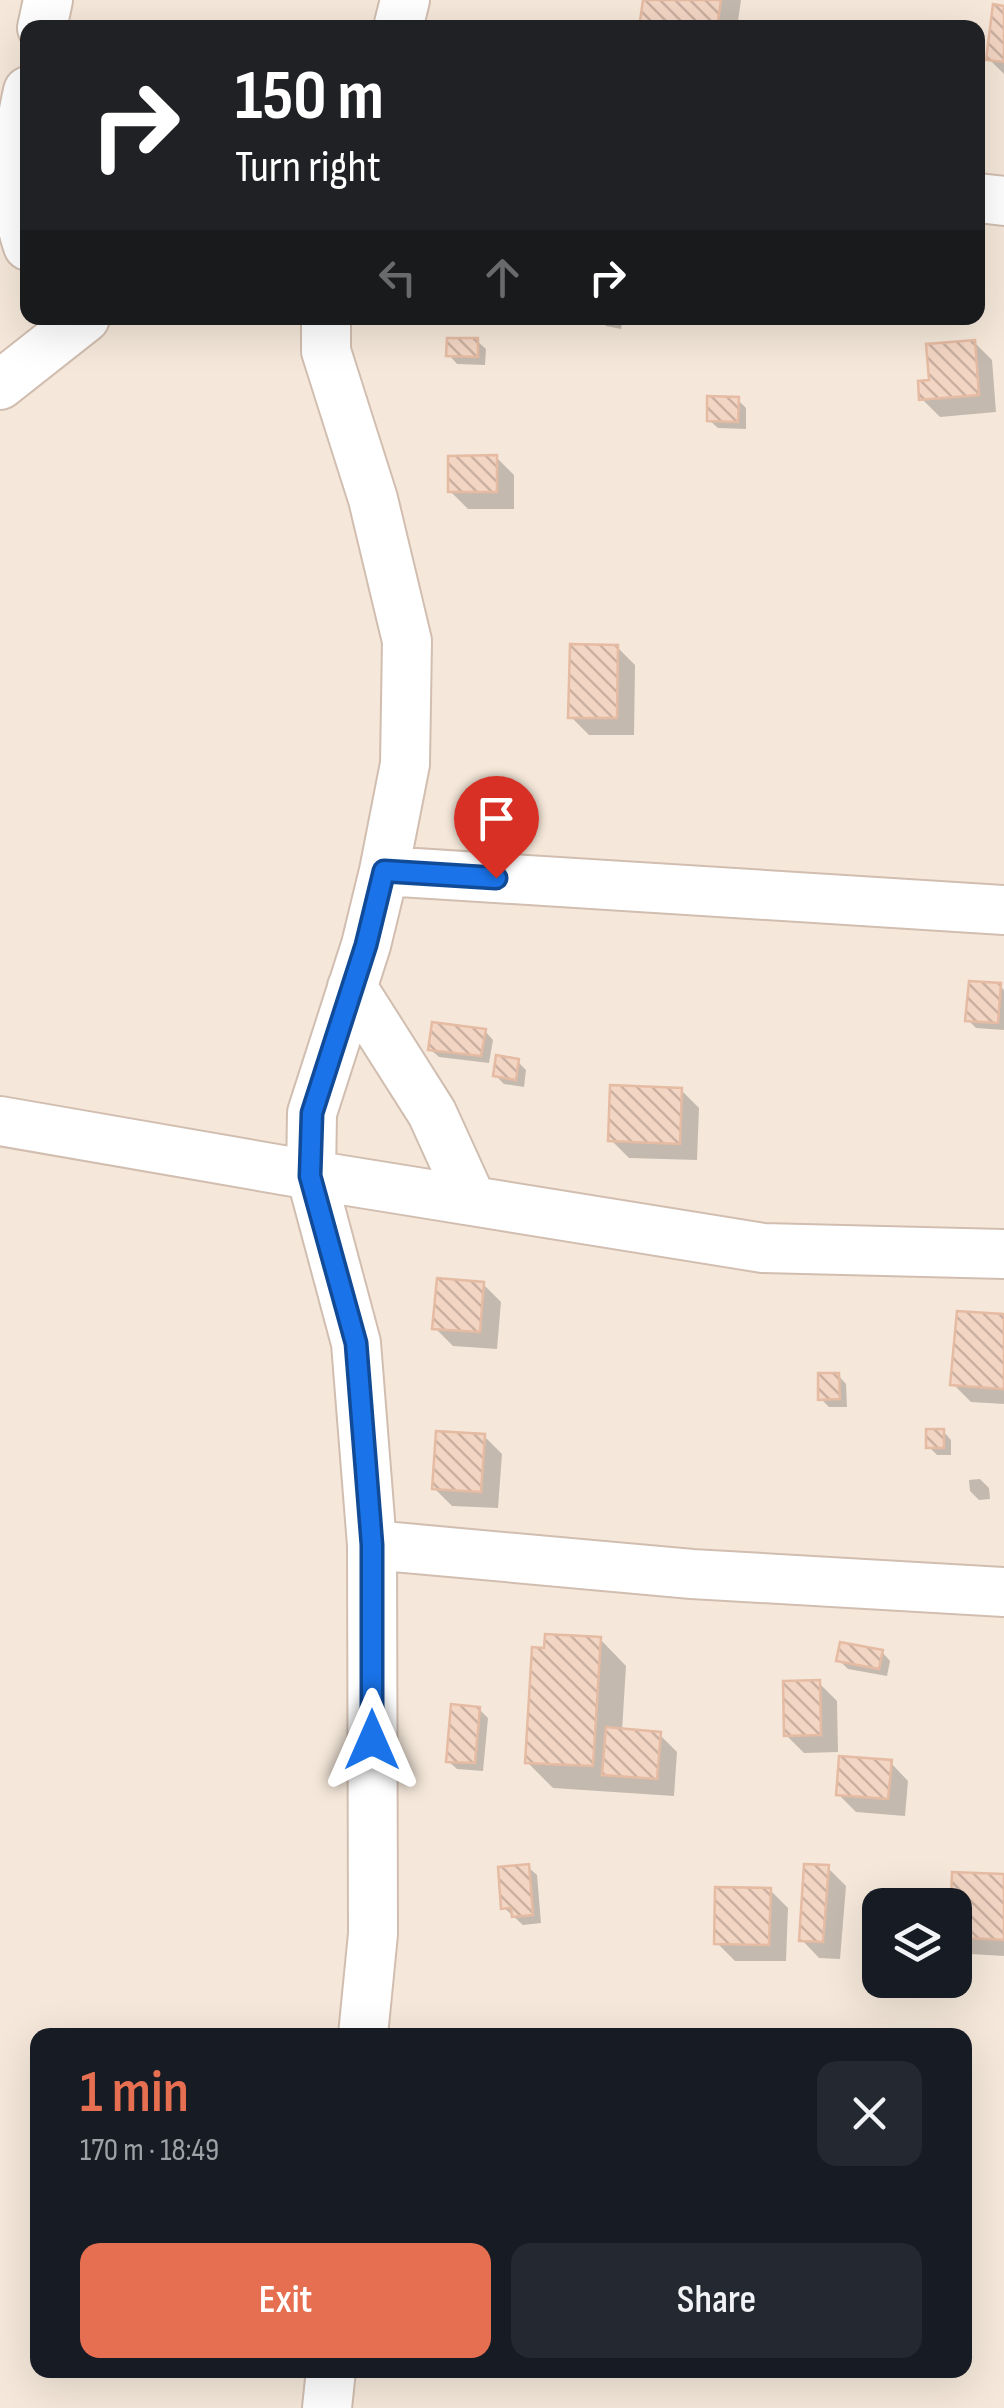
<!DOCTYPE html>
<meta charset="utf-8">
<style>
:root{--surface:#171b24;--page:#242831;--text:#f1f3f6;--muted:#9ea1a6;--accent:#e76f51}
body{margin:0;font-family:"Sofia Sans Condensed",sans-serif;background:var(--page);color:var(--text);height:100vh;display:flex;flex-direction:column;font-size:38px;white-space:nowrap}
*{box-sizing:border-box;margin:0}
p{font-size:32px;color:var(--muted)}
.icon{flex:none;width:55px;height:55px;fill:none;stroke:currentColor;stroke-width:2;stroke-linecap:round;stroke-linejoin:round}
.map{position:relative;flex:1;overflow:hidden}
.drawer{position:absolute;left:30px;top:2028px;width:942px;height:350px;display:flex;flex-direction:column;background:var(--surface);border-radius:20px;box-shadow:0 10px 40px #0002}
.drawer>*{flex:none}
.guide{position:absolute;left:20px;top:20px;width:965px;height:305px;border-radius:20px;box-shadow:0 10px 40px #0002;background:#202124;color:#fff;overflow:hidden}
.tools{position:absolute;left:862px;top:1888px;display:grid;gap:20px}
.tools a{display:grid;place-items:center;width:110px;height:110px;border-radius:20px;background:var(--surface);box-shadow:0 10px 40px #0002;font-size:50px}
.pin{position:absolute;display:grid;place-items:center;width:85px;height:85px;color:#fff;margin:-102px -42px;border-radius:50% 50% 50% 0;rotate:-45deg;box-shadow:0 0 10px #0007}
.pin .icon{rotate:45deg}
.me{position:absolute;width:110px;margin:-55px;rotate:0deg;stroke-linejoin:round;filter:drop-shadow(0 0 8px #0008)}
.turn{display:flex;align-items:center;gap:35px;height:210px;padding:0 50px;font-size:45px}
.turn .icon{width:130px;height:130px;stroke-width:2.5}
.turn b{display:block;font-size:70px;line-height:85px}
.lanes{display:flex;align-items:center;height:95px;padding:0 50px;background:#0003;justify-content:center;gap:50px;direction:ltr}
.lanes .off{opacity:.35}
.round{display:grid;place-items:center;flex:none;width:105px;height:105px;border-radius:20px;background:var(--page)}
.summary{display:flex;align-items:center;justify-content:space-between;height:170px;padding:0 50px}
h1{font-size:60px;font-weight:600;line-height:75px;color:var(--accent)}
.cta{display:flex;gap:20px;margin-top:auto;padding:20px 50px}
.cta a{flex:1;height:115px;border-radius:20px;background:var(--accent);color:#fff;font-size:40px;font-weight:600;line-height:115px;text-align:center}
.cta a+a{background:var(--page);color:var(--text)}
.map>svg:first-child{display:block}
.residential{fill:#f5e8da;fill-rule:evenodd}
.shadow{fill:#0003}
.building{fill:url(#building-back-hatch);stroke:#e6bba3;stroke-width:2.5}
.lines{fill:none;stroke-linecap:round;stroke-linejoin:round}
.minor-casing{stroke:#d1beb0;stroke-width:52}
.minor{stroke:#fff;stroke-width:48}
.route-casing{stroke:#114b97;stroke-width:25}
.route{stroke:#1a73e8;stroke-width:18}
</style>
<div class="map">
<svg width="1004" height="2408" viewBox="0 0 1004 2408">
<defs>
<pattern id="building-back-hatch" width="6" height="6" patternUnits="userSpaceOnUse" patternTransform="scale(2.5)"><rect width="6" height="6" fill="#f3d5c3"/><path d="M-1 5l2 2M0 0l6 6M5-1l2 2" fill="none" stroke="#cab0a1"/></pattern>
</defs>
<rect width="100%" height="100%" fill="#fdf6ec"/>
<path class="residential" d="M0,0H1004V2408H0ZM28,28H978V318H28ZM880,1905H955V1980H880ZM38,2035H965V2370H38Z"/>
<path class="shadow" d="M645,0H741L737,28H641Z
M1004,8V74L989,59Z
M598,318H623L621,329L606,326Z
M477,341L486,349L485,365L457,364L449,355Z
M974,342L992,360L996,412L940,417L922,399L932,382Z
M738,400L746,408V429L718,428L709,420Z
M496,457L514,475V509H468L450,491Z
M617,647L635,665L634,735H589L571,717Z
M1000,986L1004,990V1030L976,1028L968,1020Z
M485,1031L493,1040L489,1063L439,1057L430,1049Z
M518,1062L526,1070L524,1087L504,1084L495,1075Z
M681,1090L699,1108L697,1160L629,1158L611,1140Z
M483,1284L501,1302L497,1349L453,1346L435,1328Z
M1004,1317V1404L971,1402L953,1384Z
M838,1375L846,1384L847,1407H829L821,1399Z
M943,1431L951,1440V1455H937L929,1447Z
M484,1436L502,1454L498,1508L452,1506L434,1488Z
M980,1479L989,1488L990,1499L979,1500L970,1491L969,1480Z
M600,1639L626,1666L622,1731L659,1734L677,1752L674,1796L553,1788L527,1762Z
M882,1652L890,1661L887,1676L848,1669L839,1660Z
M819,1683L837,1701L838,1752L804,1753L786,1735Z
M479,1709L488,1718L483,1771L457,1769L448,1761Z
M891,1763L908,1781L905,1816L856,1812L838,1794Z
M528,1867L537,1875L541,1923L523,1925L504,1908Z
M828,1868L846,1886L840,1959L819,1958L802,1940Z
M1004,1877V1956L970,1954L955,1939L953,1905Z
M770,1890L788,1908L786,1961H735L717,1943Z"/>
<path class="building" d="M643,0H721L717,28H639Z
M993,4L1004,6V62L986,60Z
M447,338H478V357L446,356Z
M975,340L979,395L919,400L918,381L929,380L926,344Z
M707,396L739,397L738,422L707,421Z
M497,455V492H448V456Z
M570,644L618,645L617,718H568Z
M969,981L1001,983L998,1023L965,1021Z
M432,1022L486,1029L481,1056L428,1050Z
M496,1055L519,1059L516,1080L493,1076Z
M610,1085L682,1088L680,1144L608,1141Z
M437,1278L484,1282L480,1332L432,1329Z
M957,1311L1004,1314V1389L950,1385Z
M818,1373H839L840,1399L818,1400Z
M926,1429H944V1448H926Z
M436,1431L485,1434L481,1492L432,1489Z
M545,1634L601,1637L593,1766L525,1763L532,1647L544,1648Z
M840,1642L883,1650L879,1669L836,1661Z
M820,1680L821,1735L784,1736L783,1681Z
M451,1704L480,1707L475,1763L446,1762Z
M606,1727L661,1732L657,1779L602,1775Z
M839,1756L892,1760L888,1799L836,1795Z
M529,1864L533,1915L512,1917L511,1908L501,1909L498,1867Z
M804,1864L829,1865L823,1942L799,1941Z
M952,1872L1004,1874V1940L955,1937V1905H951Z
M715,1887L771,1888L769,1945L714,1944Z"/>
<g class="lines">
<defs>
<path id="minor" d="M42,28L48,0
M398,28L405,0
M28,91C17,140 11,198 28,246
M978,198L1004,201
M326,318V351L373,499L407,641L405,764L384,871L366,945L312,1113L311,1175L356,1343L372,1545L373,1934L363,2035
M0,385L85,318
M384,871L1004,910
M352,987L432,1113L472,1201
M0,1121L311,1175L763,1248L1004,1254
M372,1545L692,1574L1004,1592
M327,2408L331,2370"/>
</defs>
<use href="#minor" class="minor-casing"/>
<use href="#minor" class="minor"/>
</g>
<g class="lines">
<defs>
<path id="route" d="M372,1740V1545L356,1343L310,1176L312,1113L366,945L384,871L496,878"/>
</defs>
<use href="#route" class="route-casing"/>
<use href="#route" class="route"/>
</g>
</svg>
<div class="tools">
<a><svg class="icon" aria-label="layers" viewBox="0 0 24 24"><path d="M12 4l9 5-9 5-9-5zM3 14l9 5 9-5"/></svg></a>
</div>
<div class="pin" style="left:496px;top:878px;background:#d93025"><svg class="icon" aria-label="arrive" viewBox="0 0 24 24"><path d="M6 21V4h12l-3 4 3 4H6"/></svg></div>
<svg class="me" style="left:372px;top:1740px" viewBox="-20 -20 40 40"><path d="M0-17L14 15 0 8-14 15z" fill="#1a73e8" stroke="#fff" stroke-width="4"/></svg>
<div class="guide">
<div class="turn"><svg class="icon" aria-label="right" viewBox="0 0 24 24"><path d="M7 20v-9h11M14 6l5 5-5 5"/></svg><div><b>150 m</b>Turn right</div></div>
<div class="lanes"><svg class="icon off" aria-label="left" viewBox="0 0 24 24"><path d="M17 20v-9H6M10 6l-5 5 5 5"/></svg><svg class="icon off" aria-label="ahead" viewBox="0 0 24 24"><path d="M12 20V5M6 11l6-6 6 6"/></svg><svg class="icon" aria-label="right" viewBox="0 0 24 24"><path d="M7 20v-9h11M14 6l5 5-5 5"/></svg></div>
</div>
<section class="drawer">
<div class="summary"><div><h1>1 min</h1><p>170 m · 18:49</p></div><a class="round"><svg class="icon" aria-label="close" viewBox="0 0 24 24"><path d="M6 6l12 12M18 6L6 18"/></svg></a></div>
<div class="cta"><a>Exit</a><a>Share</a></div>
</section>
</div>
